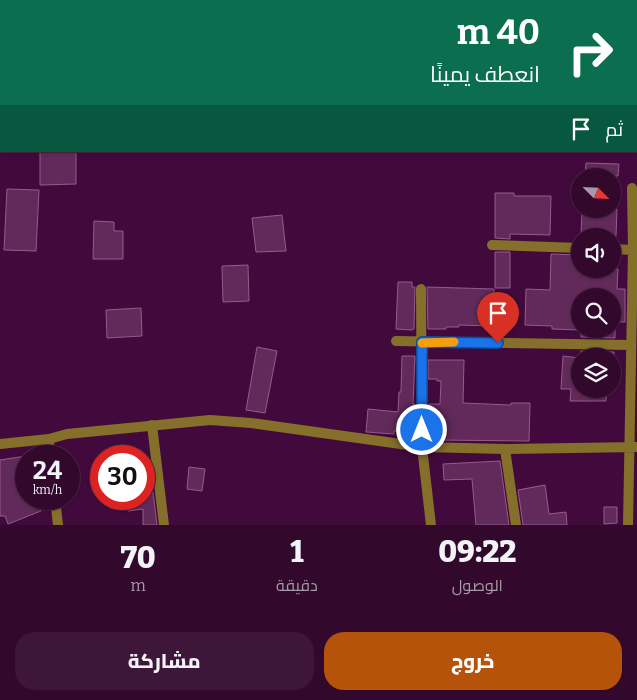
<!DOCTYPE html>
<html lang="ar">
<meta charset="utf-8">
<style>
:root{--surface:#32082d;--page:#3d1639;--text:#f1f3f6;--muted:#a89aaa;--line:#4d2949;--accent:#b45309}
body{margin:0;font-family:Bitter,Cairo,serif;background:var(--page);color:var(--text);direction:rtl;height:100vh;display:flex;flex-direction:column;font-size:19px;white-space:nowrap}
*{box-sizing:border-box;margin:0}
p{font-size:16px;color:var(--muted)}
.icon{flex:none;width:28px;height:28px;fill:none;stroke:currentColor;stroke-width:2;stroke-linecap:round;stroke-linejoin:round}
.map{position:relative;height:525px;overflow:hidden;direction:ltr}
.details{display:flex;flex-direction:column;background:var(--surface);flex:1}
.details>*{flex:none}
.top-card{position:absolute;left:0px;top:0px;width:638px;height:152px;box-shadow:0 1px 4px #0004,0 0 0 1px var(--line);direction:rtl;background:#0b6e4f;color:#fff;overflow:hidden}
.needle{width:32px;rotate:114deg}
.controls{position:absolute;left:571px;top:168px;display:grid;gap:10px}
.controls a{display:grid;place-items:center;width:50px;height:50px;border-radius:50%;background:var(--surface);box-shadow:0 1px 4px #0004,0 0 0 1px var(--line);font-size:25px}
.speed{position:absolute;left:15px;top:445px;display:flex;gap:10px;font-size:25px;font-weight:700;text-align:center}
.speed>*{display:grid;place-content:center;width:65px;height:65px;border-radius:50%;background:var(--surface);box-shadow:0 1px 4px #0004,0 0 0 1px var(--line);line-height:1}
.speed small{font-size:12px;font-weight:400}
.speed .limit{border:8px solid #d22;background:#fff;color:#111}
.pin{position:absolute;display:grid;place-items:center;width:42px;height:42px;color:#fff;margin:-51px -21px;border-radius:50% 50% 50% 0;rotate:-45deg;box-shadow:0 0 5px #0007}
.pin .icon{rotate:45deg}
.me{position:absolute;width:55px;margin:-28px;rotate:0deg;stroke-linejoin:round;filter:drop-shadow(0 0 4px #0008)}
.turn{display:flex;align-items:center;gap:18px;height:105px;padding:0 15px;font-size:22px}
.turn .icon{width:65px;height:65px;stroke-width:2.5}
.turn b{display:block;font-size:35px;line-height:42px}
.then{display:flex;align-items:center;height:48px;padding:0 15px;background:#0003;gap:10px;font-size:19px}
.eta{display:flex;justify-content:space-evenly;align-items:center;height:85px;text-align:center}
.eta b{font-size:30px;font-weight:800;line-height:35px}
.primary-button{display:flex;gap:10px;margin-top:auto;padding:10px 15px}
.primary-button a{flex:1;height:58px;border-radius:20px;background:var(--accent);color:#fff;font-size:20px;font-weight:800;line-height:58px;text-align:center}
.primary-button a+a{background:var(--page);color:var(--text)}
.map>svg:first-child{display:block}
.building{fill:#622a5a;stroke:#965a8c}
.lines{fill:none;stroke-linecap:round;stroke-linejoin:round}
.minor{stroke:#84702b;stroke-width:10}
.route-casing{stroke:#114b97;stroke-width:12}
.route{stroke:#1a73e8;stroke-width:9}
.slow{stroke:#f59e0b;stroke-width:9}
</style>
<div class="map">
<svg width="637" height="525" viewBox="0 0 637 525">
<rect width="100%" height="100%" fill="#420a3c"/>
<path class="building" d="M40,151H76V184L40,185Z
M586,163L619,164L618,176H585Z
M7,189L39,190L36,251L4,250Z
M495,193H514V196H551L550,235L510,234V239L495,238Z
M582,209H617L616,236H581Z
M282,215L286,251L256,252L252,218Z
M94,221L114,222V231H123V259H93Z
M495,252H510V288H495Z
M551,254L580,255V269H618L617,289H625V322H612V296H580V330L552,329V326L525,325L526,289L550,290Z
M248,265L249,301L223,302L222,266Z
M398,282H412V287H415L414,329L412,330L396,329Z
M427,287L494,289L492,326L459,325V327H446V329H428Z
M141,308L142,336L107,338L106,310Z
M581,329H615V338L581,337Z
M257,347L277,351L265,413L246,410Z
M581,351L614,352V356H581Z
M402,356H415L413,404H415V431H394V434L366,432L368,409L398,412L399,392H401Z
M563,356L580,358V389H607L606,401H570L571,389H561Z
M428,360H464L463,403L511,405V403H530L529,441L434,440V432H429V404H440L441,381H437V379H428Z
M26,456V499H40L41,511L8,524L5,516H0V460Z
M500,461L509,525H476L472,479L444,480L443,464Z
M189,467L205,469L202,491L187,489Z
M545,485L549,514L566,512L567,525H523L518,490Z
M153,492L157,525H143V509L128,511L127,499H144V493Z
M604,507H617V523L604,524Z"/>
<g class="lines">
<path class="minor" d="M492,245L580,248
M612,249L633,250
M421,289L422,447L431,525
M396,341L631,345
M152,425L164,525
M49,439L50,456
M0,444L49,439L67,434L210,420L251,423L422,447L505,449L637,447
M505,449L516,525
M55,499L58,525
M628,525L633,250L632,188"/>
</g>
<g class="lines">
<defs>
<path id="route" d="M422,430V342L498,343"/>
</defs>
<use href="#route" class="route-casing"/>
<use href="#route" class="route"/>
<path class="slow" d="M422,343L454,342"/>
</g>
</svg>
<div class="controls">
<a><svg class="needle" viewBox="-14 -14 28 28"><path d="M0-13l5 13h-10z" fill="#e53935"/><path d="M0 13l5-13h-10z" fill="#a89aaa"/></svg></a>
<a><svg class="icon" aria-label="sound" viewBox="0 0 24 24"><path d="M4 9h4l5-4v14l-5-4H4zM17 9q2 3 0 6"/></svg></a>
<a><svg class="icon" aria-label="search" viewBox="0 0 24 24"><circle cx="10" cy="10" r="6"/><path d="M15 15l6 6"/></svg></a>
<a><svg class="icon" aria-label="layers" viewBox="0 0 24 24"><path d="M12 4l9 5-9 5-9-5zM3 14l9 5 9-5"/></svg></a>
</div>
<div class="speed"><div>24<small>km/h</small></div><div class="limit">30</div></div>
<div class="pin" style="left:498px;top:343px;background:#d93025"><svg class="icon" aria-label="arrive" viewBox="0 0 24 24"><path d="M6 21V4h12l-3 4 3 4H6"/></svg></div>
<svg class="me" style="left:422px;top:430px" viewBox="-20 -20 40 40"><circle r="17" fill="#1a73e8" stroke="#fff" stroke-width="3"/><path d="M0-11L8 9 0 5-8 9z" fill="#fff"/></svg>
<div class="top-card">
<div class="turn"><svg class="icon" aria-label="right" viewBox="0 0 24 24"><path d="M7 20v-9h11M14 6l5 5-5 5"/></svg><div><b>40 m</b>انعطف يمينًا</div></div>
<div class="then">ثم<svg class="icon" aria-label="arrive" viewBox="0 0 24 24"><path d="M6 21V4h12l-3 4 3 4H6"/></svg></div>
</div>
</div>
<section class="details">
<div class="eta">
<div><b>09:22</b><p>الوصول</p></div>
<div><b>1</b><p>دقيقة</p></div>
<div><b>70</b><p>m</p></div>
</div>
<div class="primary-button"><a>خروج</a><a>مشاركة</a></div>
</section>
